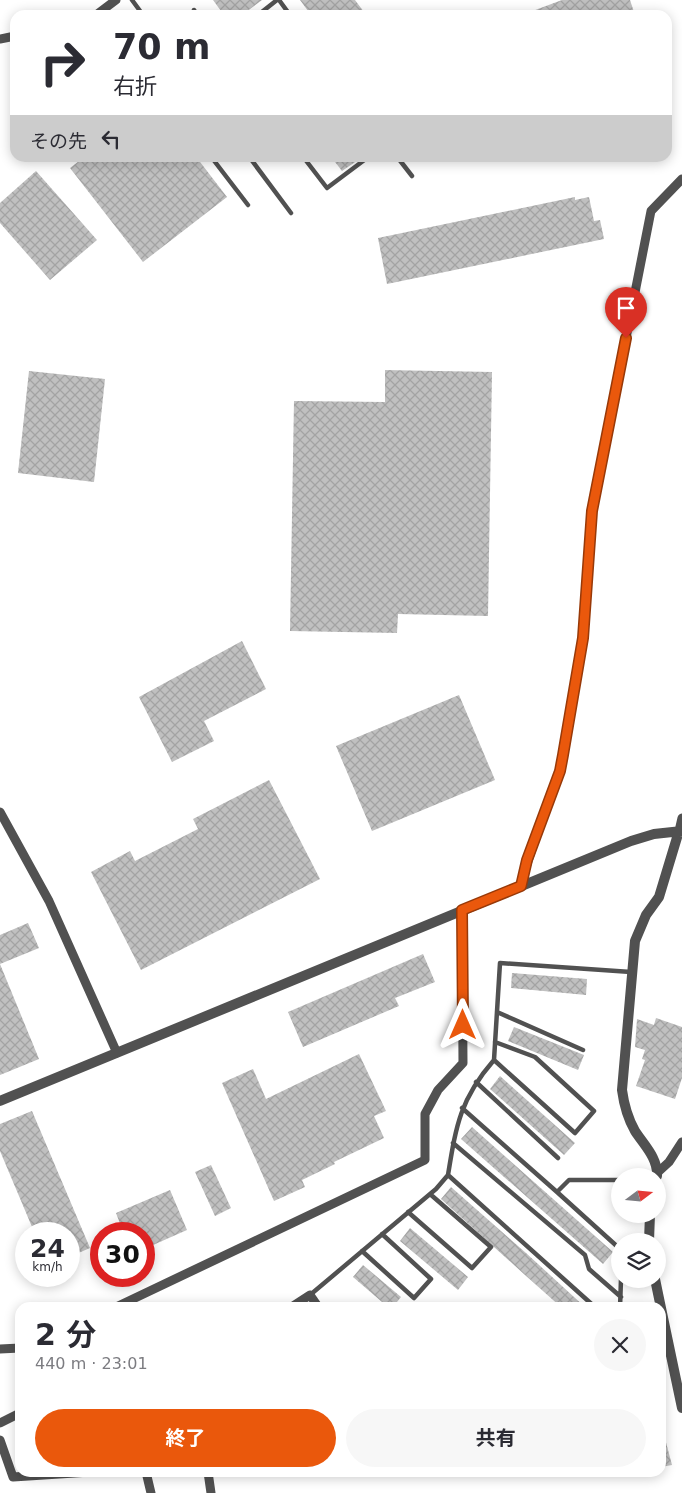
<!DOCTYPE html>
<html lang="ja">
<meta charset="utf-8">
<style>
:root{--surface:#fff;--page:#f7f7f7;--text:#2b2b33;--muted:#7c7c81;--accent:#ea580c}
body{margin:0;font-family:"DejaVu Sans","Noto Sans JP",sans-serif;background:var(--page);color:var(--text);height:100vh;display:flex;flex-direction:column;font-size:19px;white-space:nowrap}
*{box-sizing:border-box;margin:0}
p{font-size:16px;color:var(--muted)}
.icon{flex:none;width:28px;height:28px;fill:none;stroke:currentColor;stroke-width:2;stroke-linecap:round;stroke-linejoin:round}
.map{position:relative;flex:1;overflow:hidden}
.side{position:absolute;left:15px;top:1302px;width:651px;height:175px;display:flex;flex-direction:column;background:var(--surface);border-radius:15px;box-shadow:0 2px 12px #0003}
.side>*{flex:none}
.top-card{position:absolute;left:10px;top:10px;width:662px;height:152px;border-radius:15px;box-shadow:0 2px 12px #0003;background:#fff;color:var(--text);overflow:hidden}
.needle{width:32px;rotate:74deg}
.controls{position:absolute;left:611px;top:1168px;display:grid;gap:10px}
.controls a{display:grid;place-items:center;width:55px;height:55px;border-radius:50%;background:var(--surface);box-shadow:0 2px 12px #0003;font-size:25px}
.speed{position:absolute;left:15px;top:1222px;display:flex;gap:10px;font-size:25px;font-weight:700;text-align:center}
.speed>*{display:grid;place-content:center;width:65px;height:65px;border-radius:50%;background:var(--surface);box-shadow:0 2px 12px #0003;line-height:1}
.speed small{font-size:12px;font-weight:400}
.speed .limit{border:8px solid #d22;background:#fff;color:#111}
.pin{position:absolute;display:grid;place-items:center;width:42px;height:42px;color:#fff;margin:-51px -21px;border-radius:50% 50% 50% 0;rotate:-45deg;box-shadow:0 0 5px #0007}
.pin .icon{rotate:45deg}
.me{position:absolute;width:55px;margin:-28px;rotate:0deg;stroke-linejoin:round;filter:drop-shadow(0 0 4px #0008)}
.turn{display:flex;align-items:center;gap:18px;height:105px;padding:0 20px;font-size:22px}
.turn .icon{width:65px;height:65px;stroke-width:2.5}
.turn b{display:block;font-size:35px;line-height:42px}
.then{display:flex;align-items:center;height:48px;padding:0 20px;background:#0003;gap:10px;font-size:19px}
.round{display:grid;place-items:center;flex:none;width:52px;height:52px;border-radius:26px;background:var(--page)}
.headline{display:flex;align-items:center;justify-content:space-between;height:85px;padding:0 20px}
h1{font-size:30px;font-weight:700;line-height:38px}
.primary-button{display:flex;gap:10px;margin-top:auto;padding:10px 20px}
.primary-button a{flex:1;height:58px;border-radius:30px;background:var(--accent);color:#fff;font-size:20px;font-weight:700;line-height:58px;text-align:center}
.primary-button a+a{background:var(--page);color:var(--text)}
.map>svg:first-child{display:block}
.building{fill:url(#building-cross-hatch)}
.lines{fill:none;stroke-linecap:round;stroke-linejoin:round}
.service{stroke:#515151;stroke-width:4.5}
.minor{stroke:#515151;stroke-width:9}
.tertiary{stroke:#515151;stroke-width:10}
.route-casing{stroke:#983908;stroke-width:12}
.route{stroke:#ea580c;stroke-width:9}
</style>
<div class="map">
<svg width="682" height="1493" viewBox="0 0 682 1493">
<defs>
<pattern id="building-cross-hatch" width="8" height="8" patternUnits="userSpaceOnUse" patternTransform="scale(1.25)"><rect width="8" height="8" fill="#c0c0c0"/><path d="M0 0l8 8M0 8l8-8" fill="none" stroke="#a3a3a3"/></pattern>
</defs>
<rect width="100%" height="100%" fill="#fff"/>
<path class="building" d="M213,0H262L242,15H224Z
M300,0H355L364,12L359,15H311Z
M562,0H630L635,15H522Z
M83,158H197L227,197L143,262L70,168Z
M332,158H361L342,171Z
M36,171L97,240L50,280L0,223V203Z
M575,197V200L589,197L594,221L600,220L604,239L387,284L378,238Z
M385,370L492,372L488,616L398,614L397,633L290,631L294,401L385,402Z
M29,371L105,379L94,482L18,473Z
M242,641L266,689L204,721L214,741L172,762L139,697Z
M459,695L495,780L372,831L336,746Z
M269,780L320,879L141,970L91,872L130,851L135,861L198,829L193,819Z
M28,923L39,948L0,964L39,1059L0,1075V935Z
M423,954L435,982L395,998L399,1006L303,1047L288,1012Z
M512,973L587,979L586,995L511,988Z
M656,1018L682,1027V1078L675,1099L636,1086L645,1060L642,1059L645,1050L635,1047L637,1019L654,1025Z
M514,1027L584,1055L578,1070L508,1041Z
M359,1054L386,1111L374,1116L384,1138L334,1162L335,1164L302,1180L305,1187L274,1201L222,1083L253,1069L266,1099Z
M500,1076L575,1143L564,1155L490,1089Z
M32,1111L90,1248L69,1257V1234H35L0,1151V1124Z
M472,1127L613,1252L603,1264L461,1139Z
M211,1165L231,1208L215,1216L195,1172Z
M451,1187L526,1253L586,1308H562L525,1275L441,1199Z
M170,1190L187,1230L144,1249V1234H124L116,1213Z
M410,1228L468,1277L458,1290L400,1241Z
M363,1265L401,1297L392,1308H389L353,1277Z
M664,1435L672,1465L661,1467V1436Z"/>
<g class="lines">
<path class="service" d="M132,0L143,15
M279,0L290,15
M194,10L197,15
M258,15L277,0
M212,158L248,205
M250,158L291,213
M304,158L327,188L367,158
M398,158L412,176
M497,1012L583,1050
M495,1042L535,1057L594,1111L575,1133L494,1060C460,1099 456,1126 448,1175L596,1308
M494,1060L500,963L631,972
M476,1082L558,1158
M462,1108L557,1192
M453,1143L585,1255L589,1269L621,1297
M620,1180H569L557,1192L620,1249
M408,1212L472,1268L491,1247L430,1194
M362,1251L414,1298L431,1279L382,1234
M310,1295L436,1189L448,1175
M620,1308L621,1279"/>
<path class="minor" d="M96,15L116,0
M0,39L15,36
M0,812L49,901L117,1053
M679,831L682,818
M521,886C531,841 554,800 563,755L583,638L592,511L651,211L682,179
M657,1173L669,1162L682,1142
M114,1308L425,1160V1114L438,1090L463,1063L462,910
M290,1308L310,1295L319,1308
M0,1349L20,1348
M0,1423L20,1413
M0,1440L13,1477L90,1472
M146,1472L151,1493
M208,1472L211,1493"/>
<path class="tertiary" d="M0,1101L631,841L654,834L682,831
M657,1176C658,1158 644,1145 635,1131C627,1117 624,1105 622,1090L635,941L646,915L659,897L679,831
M649,1241L650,1214
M655,1279L661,1308
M661,1308L682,1408"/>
</g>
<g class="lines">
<defs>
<path id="route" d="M463,1025L462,910L521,886L527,860L560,771L563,755L583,638L592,511L626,338"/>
</defs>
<use href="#route" class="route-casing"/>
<use href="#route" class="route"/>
</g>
</svg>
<div class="controls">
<a><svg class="needle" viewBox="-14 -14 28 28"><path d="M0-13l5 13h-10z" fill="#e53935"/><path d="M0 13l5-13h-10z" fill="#7c7c81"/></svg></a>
<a><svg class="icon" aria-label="layers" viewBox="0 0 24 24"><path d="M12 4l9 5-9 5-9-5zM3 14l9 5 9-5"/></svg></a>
</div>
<div class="speed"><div>24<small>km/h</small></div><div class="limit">30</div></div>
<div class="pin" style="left:626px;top:338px;background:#d93025"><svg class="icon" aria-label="arrive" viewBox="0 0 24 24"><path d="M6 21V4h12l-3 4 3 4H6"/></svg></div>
<svg class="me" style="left:463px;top:1025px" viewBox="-20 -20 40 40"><path d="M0-17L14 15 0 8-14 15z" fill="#ea580c" stroke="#fff" stroke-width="4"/></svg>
<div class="top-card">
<div class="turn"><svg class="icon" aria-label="right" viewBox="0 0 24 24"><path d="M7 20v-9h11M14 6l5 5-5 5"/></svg><div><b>70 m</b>右折</div></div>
<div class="then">その先<svg class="icon" aria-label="left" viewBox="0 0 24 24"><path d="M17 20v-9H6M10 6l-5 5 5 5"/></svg></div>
</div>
<section class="side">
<div class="headline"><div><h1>2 分</h1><p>440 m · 23:01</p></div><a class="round"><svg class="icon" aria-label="close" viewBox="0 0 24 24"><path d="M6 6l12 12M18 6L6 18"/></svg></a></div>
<div class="primary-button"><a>終了</a><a>共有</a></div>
</section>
</div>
